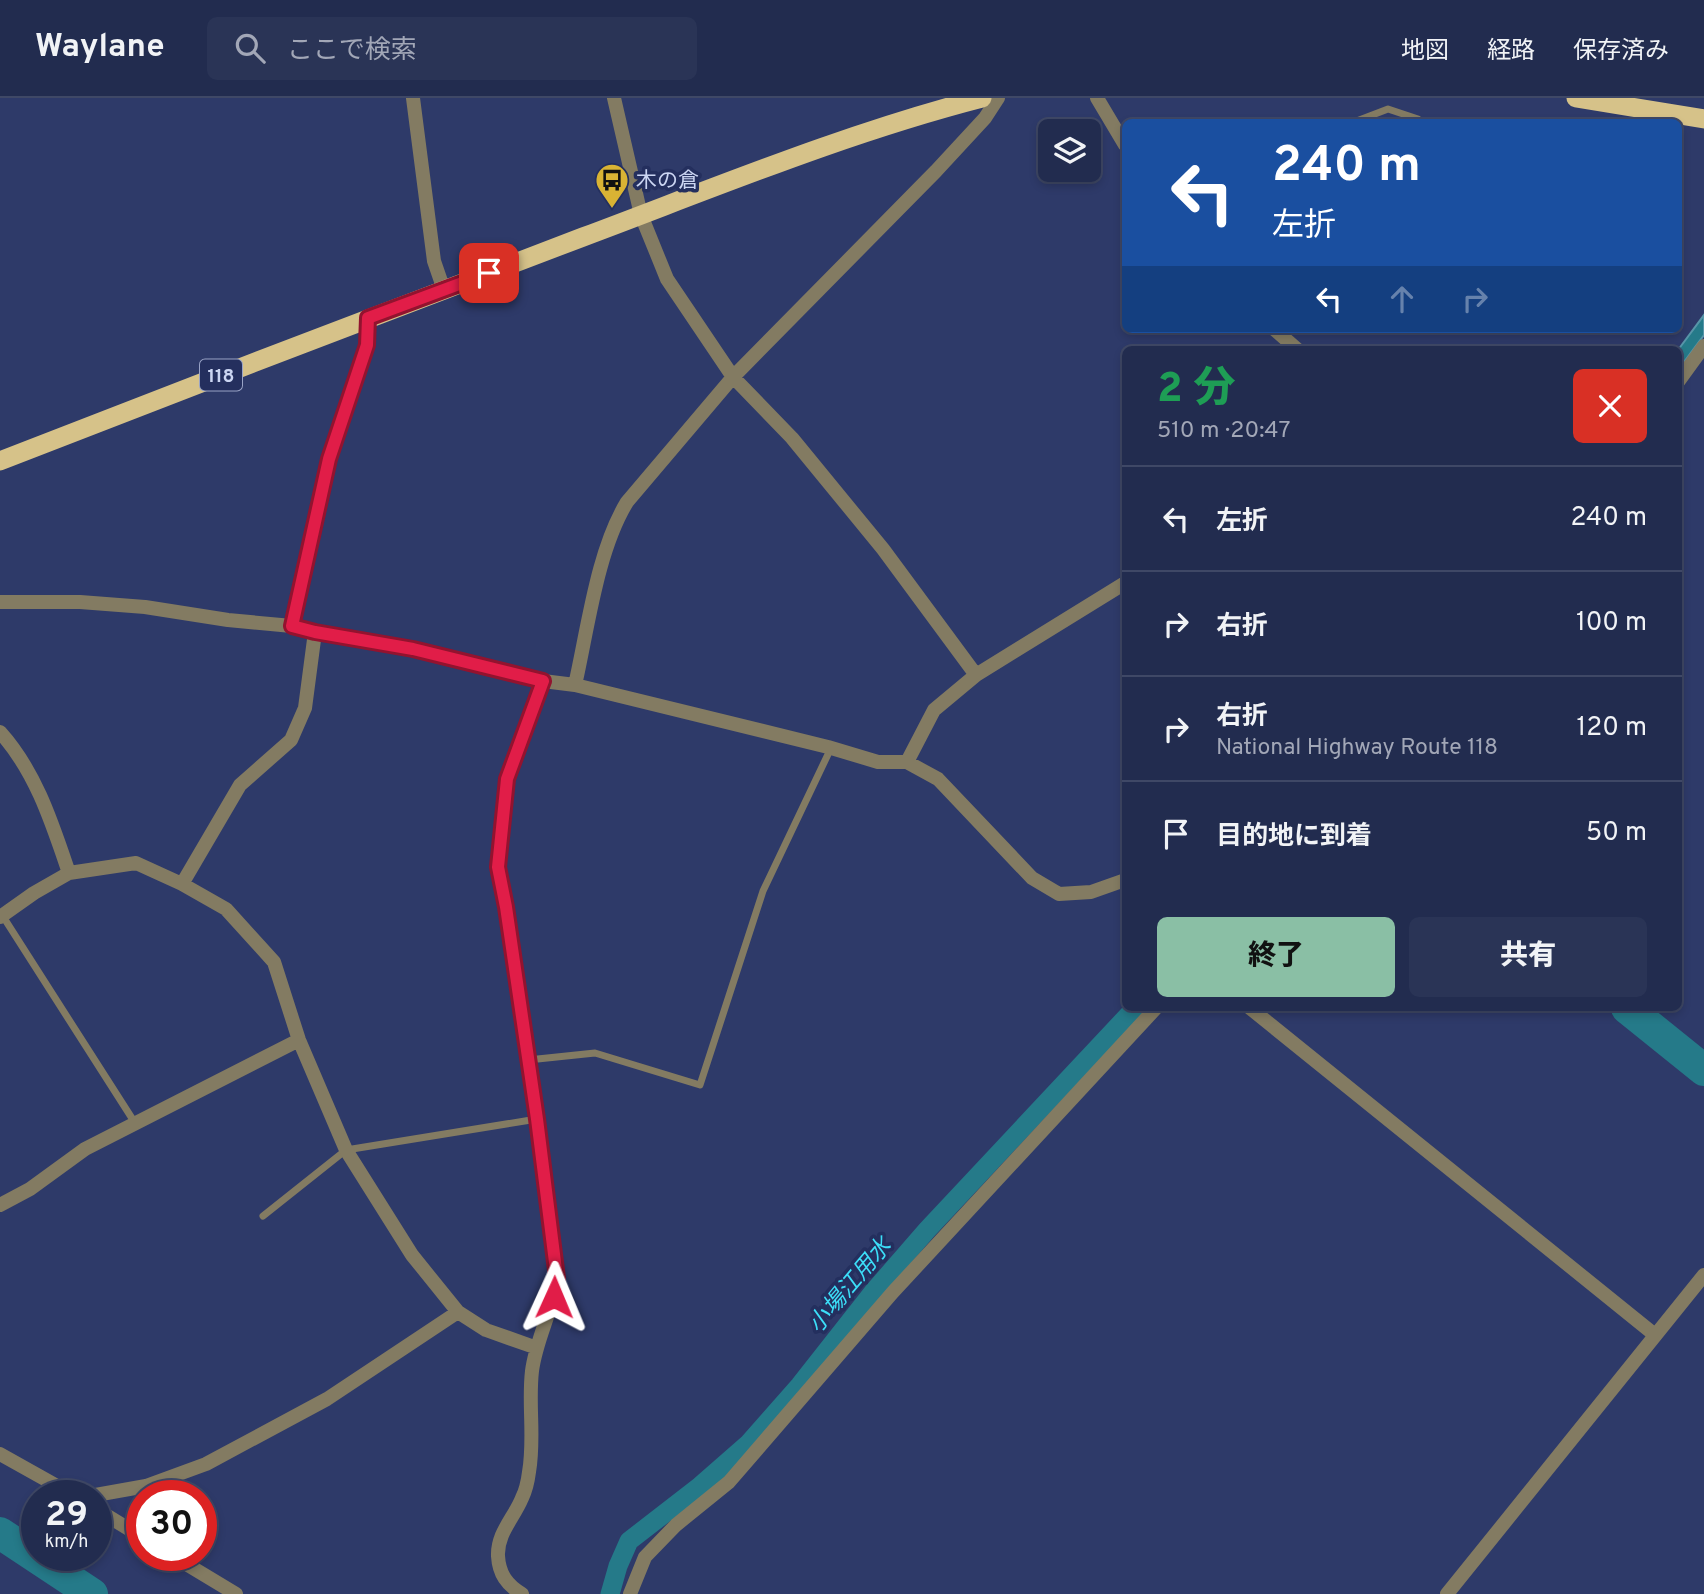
<!DOCTYPE html>
<html lang="ja">
<meta charset="utf-8">
<style>
:root{--surface:#222c4f;--page:#2a3456;--text:#f1f3f6;--muted:#a2a7b7;--line:#3f4866;--accent:#8abfa5}
body{margin:0;font-family:Overpass,"Noto Sans JP",sans-serif;background:var(--page);color:var(--text);height:100vh;display:flex;flex-direction:column;font-size:26px;white-space:nowrap}
*{box-sizing:border-box;margin:0}
p{font-size:23px;color:var(--muted)}
.icon{flex:none;width:38px;height:38px;fill:none;stroke:currentColor;stroke-width:2;stroke-linecap:round;stroke-linejoin:round}
.map{position:relative;flex:1;overflow:hidden}
.sheet{position:absolute;left:1122px;top:248px;width:560px;height:665px;display:flex;flex-direction:column;background:var(--surface);border-radius:10px;box-shadow:0 4px 10px #0003,0 0 0 2px var(--line)}
.sheet>*{flex:none}
.guide{position:absolute;left:1122px;top:21px;width:560px;height:214px;border-radius:10px;box-shadow:0 4px 10px #0003,0 0 0 2px var(--line);background:#1a4fa0;color:#fff;overflow:hidden}
.fabs{position:absolute;left:1038px;top:21px;display:grid;gap:14px}
.fabs a{display:grid;place-items:center;width:63px;height:63px;border-radius:10px;background:var(--surface);box-shadow:0 4px 10px #0003,0 0 0 2px var(--line);font-size:35px}
.speed{position:absolute;left:21px;top:1382px;display:flex;gap:14px;font-size:35px;font-weight:700;text-align:center}
.speed>*{display:grid;place-content:center;width:91px;height:91px;border-radius:50%;background:var(--surface);box-shadow:0 4px 10px #0003,0 0 0 2px var(--line);line-height:1}
.speed small{font-size:18px;font-weight:400}
.speed .limit{border:10px solid #d22;background:#fff;color:#111}
.pin{position:absolute;display:grid;place-items:center;width:60px;height:60px;color:#fff;margin:-30px;border-radius:14px;box-shadow:0 4px 10px #0006}
.me{position:absolute;width:77px;margin:-38px;rotate:1deg;stroke-linejoin:round;filter:drop-shadow(0 0 5px #0008)}
.turn{display:flex;align-items:center;gap:24px;height:147px;padding:0 35px;font-size:32px}
.turn .icon{width:91px;height:91px;stroke-width:2.5}
.turn b{display:block;font-size:49px;line-height:60px}
.lanes{display:flex;align-items:center;height:66px;padding:0 35px;background:#0003;justify-content:center;gap:35px;direction:ltr}
.lanes .off{opacity:.35}
.round{display:grid;place-items:center;flex:none;width:74px;height:74px;border-radius:10px;background:var(--page)}
.headline{display:flex;align-items:center;justify-content:space-between;height:119px;padding:0 35px}
h1{font-size:42px;font-weight:800;line-height:52px;color:#1e9e55}
.primary-button{display:flex;gap:14px;margin-top:auto;padding:14px 35px}
.primary-button a{flex:1;height:80px;border-radius:10px;background:var(--accent);color:#111;font-size:28px;font-weight:800;line-height:80px;text-align:center}
.primary-button a+a{background:var(--page);color:var(--text)}
ul{padding:0;list-style:none}
li{display:flex;align-items:center;gap:21px;height:105px;padding:0 35px;border-top:2px solid var(--line)}
li div{flex:1}
li b{display:block;font-size:26px}
li em{font-style:normal}
header{display:flex;align-items:center;gap:42px;box-sizing:border-box;height:98px;padding:0 35px;background:var(--surface);border-bottom:2px solid var(--line)}
header strong{font-size:33px}
nav{display:flex;gap:38px;margin-inline-start:auto;font-size:24px}
.search{width:490px;height:63px;background:var(--page);display:flex;align-items:center;gap:18px;box-sizing:border-box;padding:0 24px;border-radius:10px;color:var(--muted);font-size:26px}
.map>svg:first-child{display:block}
.water{fill:#257a89;stroke:#5795a8;stroke-width:2}
.lines{fill:none;stroke-linecap:round;stroke-linejoin:round}
.canal{stroke:#257a89;stroke-width:19}
.river{stroke:#257a89;stroke-width:32}
.service{stroke:#837b62;stroke-width:7}
.minor{stroke:#837b62;stroke-width:14}
.tertiary{stroke:#837b62;stroke-width:14}
.trunk{stroke:#d6c289;stroke-width:19}
.route-casing{stroke:#92132f;stroke-width:18}
.route{stroke:#e11d48;stroke-width:12}
.labels{text-anchor:middle;stroke-width:7;stroke-linejoin:round;paint-order:stroke}
.shield{fill:#242f5e;stroke:#99a3c6;stroke-width:2}
.shield-label{font-size:19px;font-weight:bold;fill:#cbd5f2}
.poi-label{font-size:21px;fill:#cbd5f2;stroke:#242f5e;text-anchor:start}
.water-label{font-size:23px;font-style:italic;fill:#3cdef8;stroke:#242f5e}
</style>
<header>
<strong>Waylane</strong>
<div class="search"><svg class="icon" aria-label="search" viewBox="0 0 24 24"><circle cx="10" cy="10" r="6"/><path d="M15 15l6 6"/></svg>ここで検索</div>
<nav><a>地図</a><a>経路</a><a>保存済み</a></nav>
</header>
<div class="map">
<svg width="1704" height="1496" viewBox="0 0 1704 1496">
<rect width="100%" height="100%" fill="#2e3a69"/>
<path class="water" d="M1704,217V237L1678,272V252Z"/>
<g class="lines">
<path class="canal" d="M610,1496L618,1468L629,1443L700,1388L748,1346L800,1287L874,1193L927,1132L1135,910"/>
<path class="river" d="M1627,910L1704,972
M0,1435L92,1496"/>
<path class="service" d="M1354,24L1388,11L1418,21L1420,24
M2,817L135,1025
M528,962L595,955L700,987L763,793L831,650
M263,1118L346,1052L537,1021"/>
<path class="minor" d="M614,0L641,117L667,181L733,279L792,340L883,451L976,577
M1097,0L1125,47
M1274,231L1298,252
M1678,284L1704,248
M0,504H80L145,509L228,522L292,528L315,534L413,551L543,583L575,587L828,649L878,664H907L938,681L1032,780L1059,796L1091,794L1125,782
M292,528L329,361L367,247L368,220
M575,587C588,530 597,453 627,404L733,279L936,73L985,20L998,0
M0,634C36,674 52,725 69,775
M907,664L934,612L976,577L1125,485
M182,786L240,687L291,642L305,610L315,534
M0,819L34,795L69,775L136,765L182,786L226,811L274,864L299,942L346,1052L412,1157L458,1214L486,1232L537,1250
M1250,910L1655,1237
M0,1107L30,1091L85,1051L299,942
M0,1356L75,1398
M90,1398L146,1388L206,1366L327,1301L458,1214
M96,1411L142,1439
M173,1458L236,1496
M522,1496C507,1487 499,1476 498,1458C497,1435 514,1420 522,1400C526,1392 528,1382 529,1374C535,1340 528,1307 532,1273C536,1241 553,1212 557,1180L537,1021L506,809L498,770L507,681L543,583
M630,1496L645,1459L676,1427L729,1384L893,1194L1156,910"/>
<path class="tertiary" d="M413,0L434,163L444,192
M1447,1496L1704,1177"/>
<path class="trunk" d="M1576,0L1704,21
M0,363C194,287 388,213 583,139C714,90 846,35 982,0"/>
</g>
<g class="lines">
<defs>
<path id="route" d="M489,175L368,220L367,247L329,361L292,528L315,534L413,551L543,583L507,681L498,769L506,809L537,1021L557,1180L554,1199"/>
</defs>
<use href="#route" class="route-casing"/>
<use href="#route" class="route"/>
</g>
<defs>
<symbol id="bus-pin" viewBox="-11 -11 22 30"><path d="M0 17L-7.5 6A9.5 9.5 0 1 1 7.5 6Z" fill="#d9b334" stroke="#242f5e"/><path d="M-5-6H5V4H4V6H2V4H-2V6H-4V4H-5ZM-3.5-4V0h7V-4ZM-3.5 1.2v1.5H-2V1.2ZM2 1.2v1.5H3.5V1.2Z" fill="#111"/></symbol>
</defs>
<g fill-rule="evenodd">
<use href="#bus-pin" x="593" y="63" width="38" height="52"/>
</g>
<g class="labels">
<rect class="shield" x="200" y="261.5" width="42" height="31" rx="5"/>
<g class="shield-label">
<text x="221" y="284">118</text>
</g>
<g class="poi-label">
<text x="636" y="89">木の倉</text>
</g>
<g class="water-label">
<text transform="translate(849 1187) rotate(-50)" y="8">小場江用水</text>
</g>
</g>
</svg>
<div class="fabs">
<a><svg class="icon" aria-label="layers" viewBox="0 0 24 24"><path d="M12 4l9 5-9 5-9-5zM3 14l9 5 9-5"/></svg></a>
</div>
<div class="speed"><div>29<small>km/h</small></div><div class="limit">30</div></div>
<div class="pin" style="left:489px;top:175px;background:#d93025"><svg class="icon" aria-label="arrive" viewBox="0 0 24 24"><path d="M6 21V4h12l-3 4 3 4H6"/></svg></div>
<svg class="me" style="left:554px;top:1199px" viewBox="-20 -20 40 40"><path d="M0-17L14 15 0 8-14 15z" fill="#e11d48" stroke="#fff" stroke-width="4"/></svg>
<div class="guide">
<div class="turn"><svg class="icon" aria-label="left" viewBox="0 0 24 24"><path d="M17 20v-9H6M10 6l-5 5 5 5"/></svg><div><b>240 m</b>左折</div></div>
<div class="lanes"><svg class="icon" aria-label="left" viewBox="0 0 24 24"><path d="M17 20v-9H6M10 6l-5 5 5 5"/></svg><svg class="icon off" aria-label="ahead" viewBox="0 0 24 24"><path d="M12 20V5M6 11l6-6 6 6"/></svg><svg class="icon off" aria-label="right" viewBox="0 0 24 24"><path d="M7 20v-9h11M14 6l5 5-5 5"/></svg></div>
</div>
<section class="sheet">
<div class="headline"><div><h1>2 分</h1><p>510 m · 20:47</p></div><a class="round" style="background:#d93025;color:#fff"><svg class="icon" aria-label="close" viewBox="0 0 24 24"><path d="M6 6l12 12M18 6L6 18"/></svg></a></div>
<ul>
<li><svg class="icon" aria-label="left" viewBox="0 0 24 24"><path d="M17 20v-9H6M10 6l-5 5 5 5"/></svg><div><b>左折</b></div><em>240 m</em></li>
<li><svg class="icon" aria-label="right" viewBox="0 0 24 24"><path d="M7 20v-9h11M14 6l5 5-5 5"/></svg><div><b>右折</b></div><em>100 m</em></li>
<li><svg class="icon" aria-label="right" viewBox="0 0 24 24"><path d="M7 20v-9h11M14 6l5 5-5 5"/></svg><div><b>右折</b><p>National Highway Route 118</p></div><em>120 m</em></li>
<li><svg class="icon" aria-label="arrive" viewBox="0 0 24 24"><path d="M6 21V4h12l-3 4 3 4H6"/></svg><div><b>目的地に到着</b></div><em>50 m</em></li>
</ul>
<div class="primary-button"><a>終了</a><a>共有</a></div>
</section>
</div>
